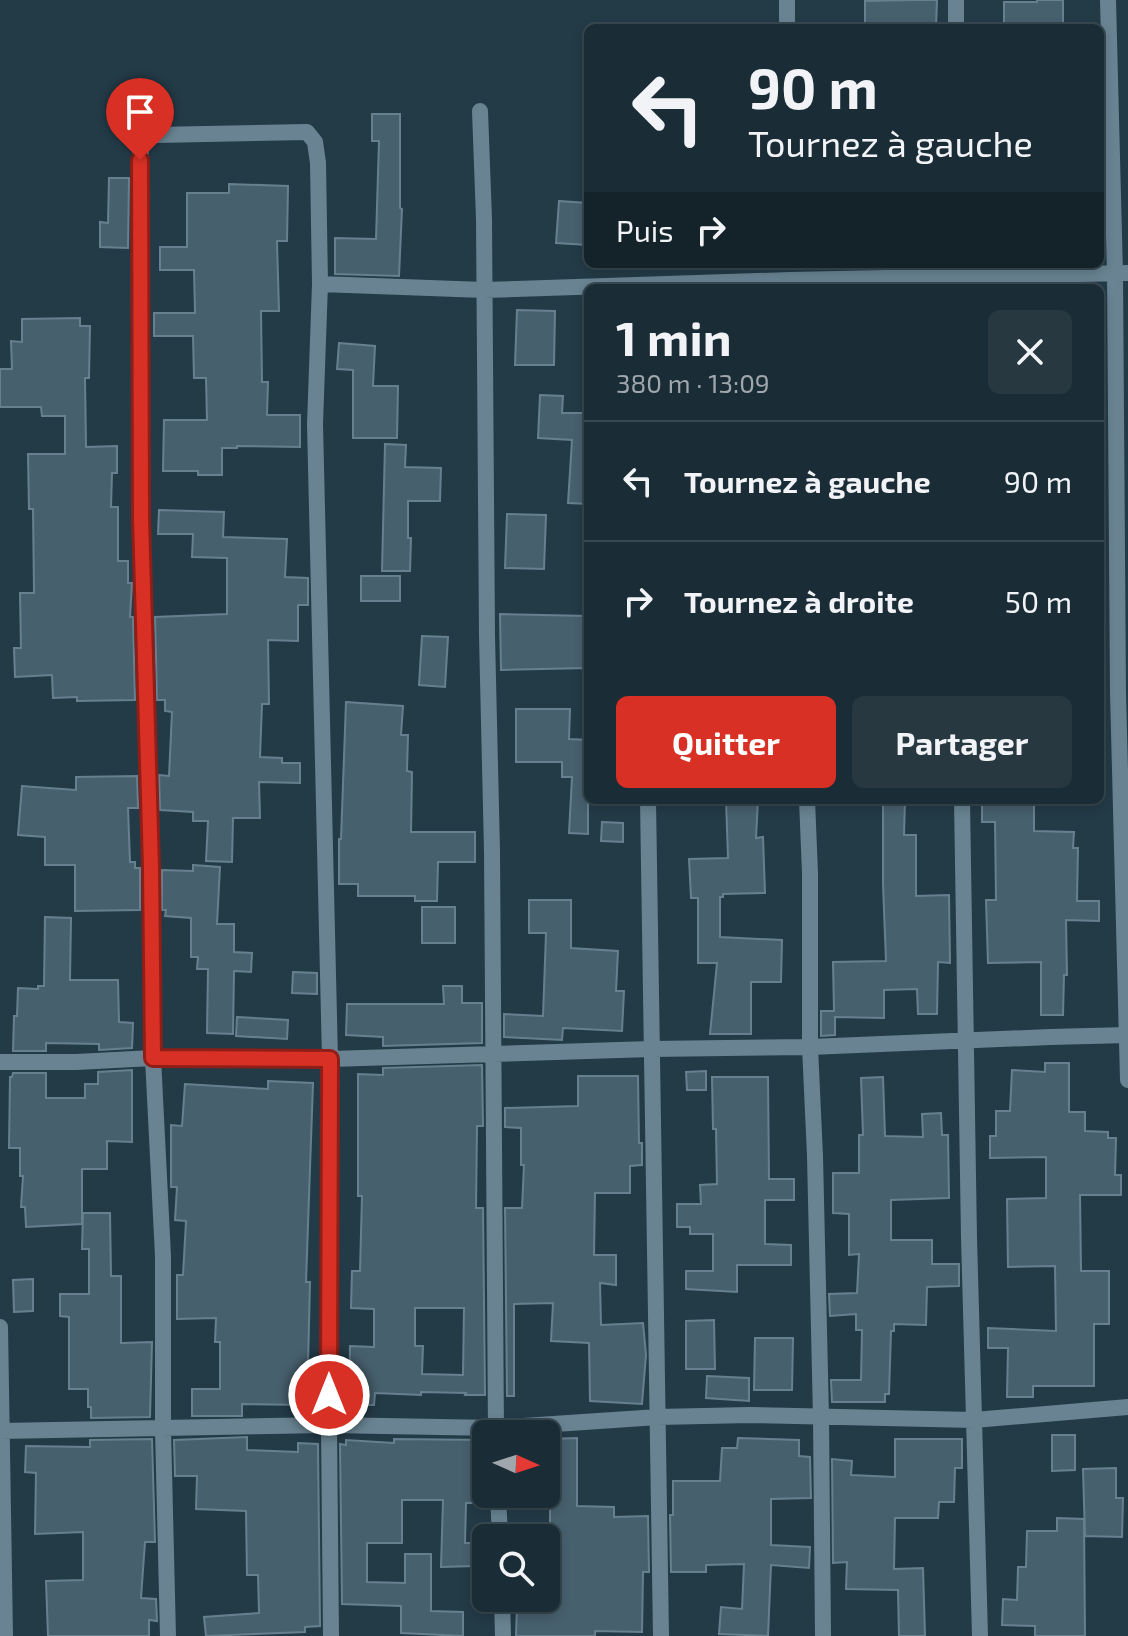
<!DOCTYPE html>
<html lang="fr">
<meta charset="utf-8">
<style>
:root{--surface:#1a2c35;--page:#273841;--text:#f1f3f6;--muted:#9fa7ad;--line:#384850;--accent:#d93025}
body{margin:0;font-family:"Exo 2",sans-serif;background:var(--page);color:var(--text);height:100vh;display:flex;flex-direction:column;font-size:30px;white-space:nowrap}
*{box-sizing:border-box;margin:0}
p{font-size:26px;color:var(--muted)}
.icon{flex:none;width:44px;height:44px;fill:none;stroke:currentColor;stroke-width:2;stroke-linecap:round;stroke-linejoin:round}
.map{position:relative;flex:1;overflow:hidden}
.details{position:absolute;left:584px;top:284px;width:520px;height:520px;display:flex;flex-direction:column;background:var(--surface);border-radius:12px;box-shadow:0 4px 12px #0003,0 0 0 2px var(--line)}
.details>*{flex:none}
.guide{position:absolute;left:584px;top:24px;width:520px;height:244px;border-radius:12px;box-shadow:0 4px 12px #0003,0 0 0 2px var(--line);background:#1a2c35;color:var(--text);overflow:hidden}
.needle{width:52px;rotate:93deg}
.controls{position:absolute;left:472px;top:1420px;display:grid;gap:16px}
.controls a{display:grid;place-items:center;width:88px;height:88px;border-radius:12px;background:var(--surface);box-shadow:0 4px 12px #0003,0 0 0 2px var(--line);font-size:40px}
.pin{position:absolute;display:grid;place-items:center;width:68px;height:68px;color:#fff;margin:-82px -34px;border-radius:50% 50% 50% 0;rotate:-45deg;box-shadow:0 0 8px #0007}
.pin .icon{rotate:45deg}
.me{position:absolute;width:88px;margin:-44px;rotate:0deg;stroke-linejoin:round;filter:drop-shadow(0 0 6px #0008)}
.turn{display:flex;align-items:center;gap:28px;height:168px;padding:0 32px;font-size:36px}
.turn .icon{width:104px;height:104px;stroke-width:2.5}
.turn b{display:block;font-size:56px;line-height:68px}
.then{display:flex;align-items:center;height:76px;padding:0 32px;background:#0003;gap:16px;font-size:30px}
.round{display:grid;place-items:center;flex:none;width:84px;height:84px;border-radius:12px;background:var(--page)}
.head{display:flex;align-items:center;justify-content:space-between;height:136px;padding:0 32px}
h1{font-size:48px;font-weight:700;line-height:60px}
.cta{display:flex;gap:16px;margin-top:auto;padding:16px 32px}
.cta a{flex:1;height:92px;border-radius:12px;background:var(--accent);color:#fff;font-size:32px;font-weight:700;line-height:92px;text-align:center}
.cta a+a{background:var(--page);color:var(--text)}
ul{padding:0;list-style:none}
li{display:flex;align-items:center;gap:24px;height:120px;padding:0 32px;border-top:2px solid var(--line)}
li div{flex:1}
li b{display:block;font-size:30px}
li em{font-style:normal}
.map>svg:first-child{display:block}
.building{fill:#47606d;stroke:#67808f;stroke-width:2;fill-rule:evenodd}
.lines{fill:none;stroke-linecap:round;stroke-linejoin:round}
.minor{stroke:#698392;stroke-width:16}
.route-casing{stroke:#8d1f18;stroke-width:20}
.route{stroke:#d93025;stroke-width:14}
</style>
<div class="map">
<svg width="1128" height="1636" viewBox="0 0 1128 1636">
<rect width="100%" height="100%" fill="#233b47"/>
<path class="building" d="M914,0H937L936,27L865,26V1Z
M1037,0H1063V28H1004V2H1037Z
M372,114H400V208L402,209L399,276L335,274V238L376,239L379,141H372Z
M109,178H129L128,248L100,247V222L108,223Z
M229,184L288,186L287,241H277L279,311H261L262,382H268L267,415H300V447L237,446V448H222V475H198V471H163L164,420H207L206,378H194L193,336H154V313H195L194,270H160V247H187V193H229Z
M559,201L588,203V245L556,243Z
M517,310L555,311L554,365H515Z
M80,318V326H90L89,378H85L86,447L117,446V473H112L111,507H118V561H128V583H132L130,617H133L135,700L77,701V697L53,698L52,675L15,677L14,648H21L20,593H34L33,509H29L28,454H65V416H42L41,407H0V369H12L11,341L22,342V319Z
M339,343L375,346L373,386H398L397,438H353V370L337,369Z
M540,395L563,396L562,413H588V504L568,503L572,440L538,438Z
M385,444L406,445L405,467L441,468L440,501H408V538H411L410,571H382Z
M159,510L224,512L223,537L287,539L285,577L308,578V605H298V641L268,640L269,704H262L260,757L282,758V763H300V783L259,782L260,818H233L232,862L206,861L208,821H193V812L160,810L159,775L169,776L172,712L165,711V700H157L155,617L227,614V558L192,557L193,534H158Z
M507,514L546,515L544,569L505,568Z
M361,576H400V601H361Z
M500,614L588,616V668L501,670Z
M422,636L448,637L445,687L419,685Z
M346,702L403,706L401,735H408L407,771L412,772L411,832H475V862H438L437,901H415V896H358V884H339V839H341Z
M516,709H570L569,739L588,740V834L569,833L572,777H562V762H516Z
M137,776L138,808H128L130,862H135V868H140V910L75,911V865H45V837L18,835L22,786L76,790V777Z
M726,800H758L756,838L763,837L765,893L723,894V897H720V937L782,940L781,982H751V1034H710L717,963H698V898H691L689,859L728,858Z
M883,800H905L904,835H916V896L949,895L950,963L938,962L937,1014H918L917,989L884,990V1018L835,1017V1035L821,1036V1011H834L833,962L886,961L883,884Z
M982,800H1034V831L1074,832L1073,848H1078L1077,901H1099V921L1066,920L1067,975H1064L1063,1015H1041V962L988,963L986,900H996L995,822H982Z
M602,822L623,823V842L601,841Z
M193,865L220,867L217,924H234V952L252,953L251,972L234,971L233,1034L207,1033L208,969H197L198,957H191V918L165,916L166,910H162V870L193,871Z
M529,900H571V948L618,951L616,991H624L622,1031L563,1028L562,1040L504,1037V1014L543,1016L546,933H529Z
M422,907H455V943H422Z
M45,917L71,918L70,980H118L119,1022L133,1023L132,1048L99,1050V1044L46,1043V1051H13L14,1016H17L18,988L38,989V986H44Z
M293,972L317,973V994L292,993Z
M443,986H462V1003H482V1043L383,1046V1037L346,1035L347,1004H444Z
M237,1017L288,1020L287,1039L236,1036Z
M1045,1063H1069V1112H1085V1131L1108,1132V1138H1116L1115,1175H1121V1195H1080L1081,1271H1109V1324H1094V1386H1033V1397H1007L1008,1348H988V1328L1056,1331L1055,1266L1008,1267L1007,1199L1046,1198V1157L990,1158V1136H996V1111H1010L1012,1070L1045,1072Z
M482,1065L483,1126H477L476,1208H483L485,1395H465L466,1393L421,1392V1395L375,1393L374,1405H349L350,1346L374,1347V1309L351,1308L352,1271H360L362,1196H358V1074L383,1075V1068ZM415,1308H464L463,1375L422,1374L423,1346H415Z
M132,1070V1142L107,1141V1169H82V1224L26,1227L25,1207H21L23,1176H20V1148H9L10,1077H12L13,1073H46V1098H85V1084H98V1072Z
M706,1071V1090H687L686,1072Z
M578,1076H638L639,1143H642V1165L630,1166V1193H595L594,1255H616V1285L600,1283L601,1325L643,1323L646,1355L642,1404L590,1401L589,1343L551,1341L553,1303L514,1304V1396H507L505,1208H522L524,1165H521V1128L505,1127V1108L578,1106Z
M712,1077H768L769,1179H794V1200H765V1244L791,1245V1265H737V1292L686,1289V1271H713V1234H690V1227H677V1204H701L700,1185L717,1184L716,1129H713Z
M883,1077L885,1136L923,1137L922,1114L941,1113L942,1135H948L949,1198L891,1200V1240H932V1264H959V1286L927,1287L926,1325L894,1324V1331H891L889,1394H885V1402H832L831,1380H861L862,1330H856V1314L830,1316L829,1294L857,1293L859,1254L849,1255V1214L833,1213V1173H859V1135H863L861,1078Z
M268,1081L313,1083L306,1282H310L307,1405L242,1404V1416H192V1389H220V1342H215L216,1318L177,1319V1275H183L186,1221L175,1220L177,1187H171V1125L182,1126L185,1084L268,1089Z
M83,1213H110L111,1276H121V1343L152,1342L150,1417L91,1418V1407H88V1389H69V1317L60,1316V1294H89V1249H82Z
M33,1279V1311L14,1312L13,1280Z
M714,1320L715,1369H686V1321Z
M755,1338H793L792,1390H754Z
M707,1376L749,1378V1401L706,1398Z
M1052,1435H1075V1470L1052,1471Z
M247,1437V1450L298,1452V1443L318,1444L320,1626L305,1627V1632L206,1636L204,1617L259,1613L258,1575H247L246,1511L196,1509L197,1476H175L174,1440Z
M577,1438V1506L614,1507V1517L648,1516L649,1572H643L642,1632L595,1631V1636H516L517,1605L546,1606V1537H550V1495H546V1439Z
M738,1438L799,1440V1456L810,1457L811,1498L771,1499V1545L810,1547L809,1568L771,1565L768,1636L719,1634L721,1607L742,1609L744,1564L706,1565V1572H671L670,1515H673V1481H720L722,1448H737Z
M152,1439L155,1542H145L141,1598L156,1599L157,1621L149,1620V1636H48L46,1581L83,1580V1532L35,1534L36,1473L25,1472L26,1446L90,1447V1440Z
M394,1439L486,1440V1464H479V1503H466L465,1543H475L476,1566L441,1567L443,1500H402V1543H367V1582L405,1583V1554H431V1611L463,1612V1636L401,1633V1606L342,1604L340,1444L346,1445V1440L394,1443Z
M895,1439H962V1468H955L954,1502H939L938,1518H895L894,1569L923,1568L925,1636H899L898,1590L846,1589L847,1562L833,1563L832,1459L852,1461L851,1475L895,1477Z
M1116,1468V1498H1123L1122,1537L1085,1536L1083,1469Z
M1057,1518L1084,1519L1085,1636H1035V1626L1002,1625L1003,1599L1017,1600L1018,1567H1026L1027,1531H1057Z"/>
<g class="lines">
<path class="minor" d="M787,0V28
M1108,0L1115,274L1118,693L1128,1080
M956,28V0
M480,111L484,219L487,636L492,851L496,1434
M648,800L661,1636
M807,800L810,873V1047L815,1156L821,1417L823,1636
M962,800L969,1238L980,1636
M0,1062H76L153,1058L330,1059L651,1049L810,1047L1050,1037L1128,1035
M0,1327L5,1636
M0,1431L329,1425L495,1428L658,1417L750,1415L974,1420L1128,1407
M498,1494L500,1538
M502,1598L503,1636
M168,1636L163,1429V1256L153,1058L151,867L141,519L140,160L142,140L155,135L307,132L315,142L318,163L320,284
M331,1636L329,1425L330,1059L315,424L320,284L484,290L790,280L1128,273"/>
</g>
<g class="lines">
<defs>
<path id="route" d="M140,160L141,519L151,867L153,1058L330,1059L329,1395"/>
</defs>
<use href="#route" class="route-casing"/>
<use href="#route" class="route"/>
</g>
</svg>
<div class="controls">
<a><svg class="needle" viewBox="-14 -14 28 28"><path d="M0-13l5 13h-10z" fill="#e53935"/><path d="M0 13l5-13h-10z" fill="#9fa7ad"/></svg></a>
<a><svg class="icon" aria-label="search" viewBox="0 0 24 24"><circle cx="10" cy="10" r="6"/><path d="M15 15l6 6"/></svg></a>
</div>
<div class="pin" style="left:140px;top:160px;background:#d93025"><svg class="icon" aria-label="arrive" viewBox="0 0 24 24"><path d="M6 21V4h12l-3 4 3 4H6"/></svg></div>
<svg class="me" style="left:329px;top:1395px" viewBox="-20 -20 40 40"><circle r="17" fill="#d93025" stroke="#fff" stroke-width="3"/><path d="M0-11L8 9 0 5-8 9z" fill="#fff"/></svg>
<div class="guide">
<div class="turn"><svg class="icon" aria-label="left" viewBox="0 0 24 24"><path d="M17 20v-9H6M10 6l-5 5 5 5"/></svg><div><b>90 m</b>Tournez à gauche</div></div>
<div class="then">Puis<svg class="icon" aria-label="right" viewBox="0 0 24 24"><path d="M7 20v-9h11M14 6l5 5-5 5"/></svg></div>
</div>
<section class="details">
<div class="head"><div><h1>1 min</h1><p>380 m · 13:09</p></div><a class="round"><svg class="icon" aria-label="close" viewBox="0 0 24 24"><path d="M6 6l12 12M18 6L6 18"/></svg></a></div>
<ul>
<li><svg class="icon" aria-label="left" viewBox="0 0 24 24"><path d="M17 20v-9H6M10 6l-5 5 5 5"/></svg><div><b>Tournez à gauche</b></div><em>90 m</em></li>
<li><svg class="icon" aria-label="right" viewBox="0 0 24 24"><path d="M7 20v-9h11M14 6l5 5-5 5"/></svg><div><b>Tournez à droite</b></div><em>50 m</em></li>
</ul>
<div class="cta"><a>Quitter</a><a>Partager</a></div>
</section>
</div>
